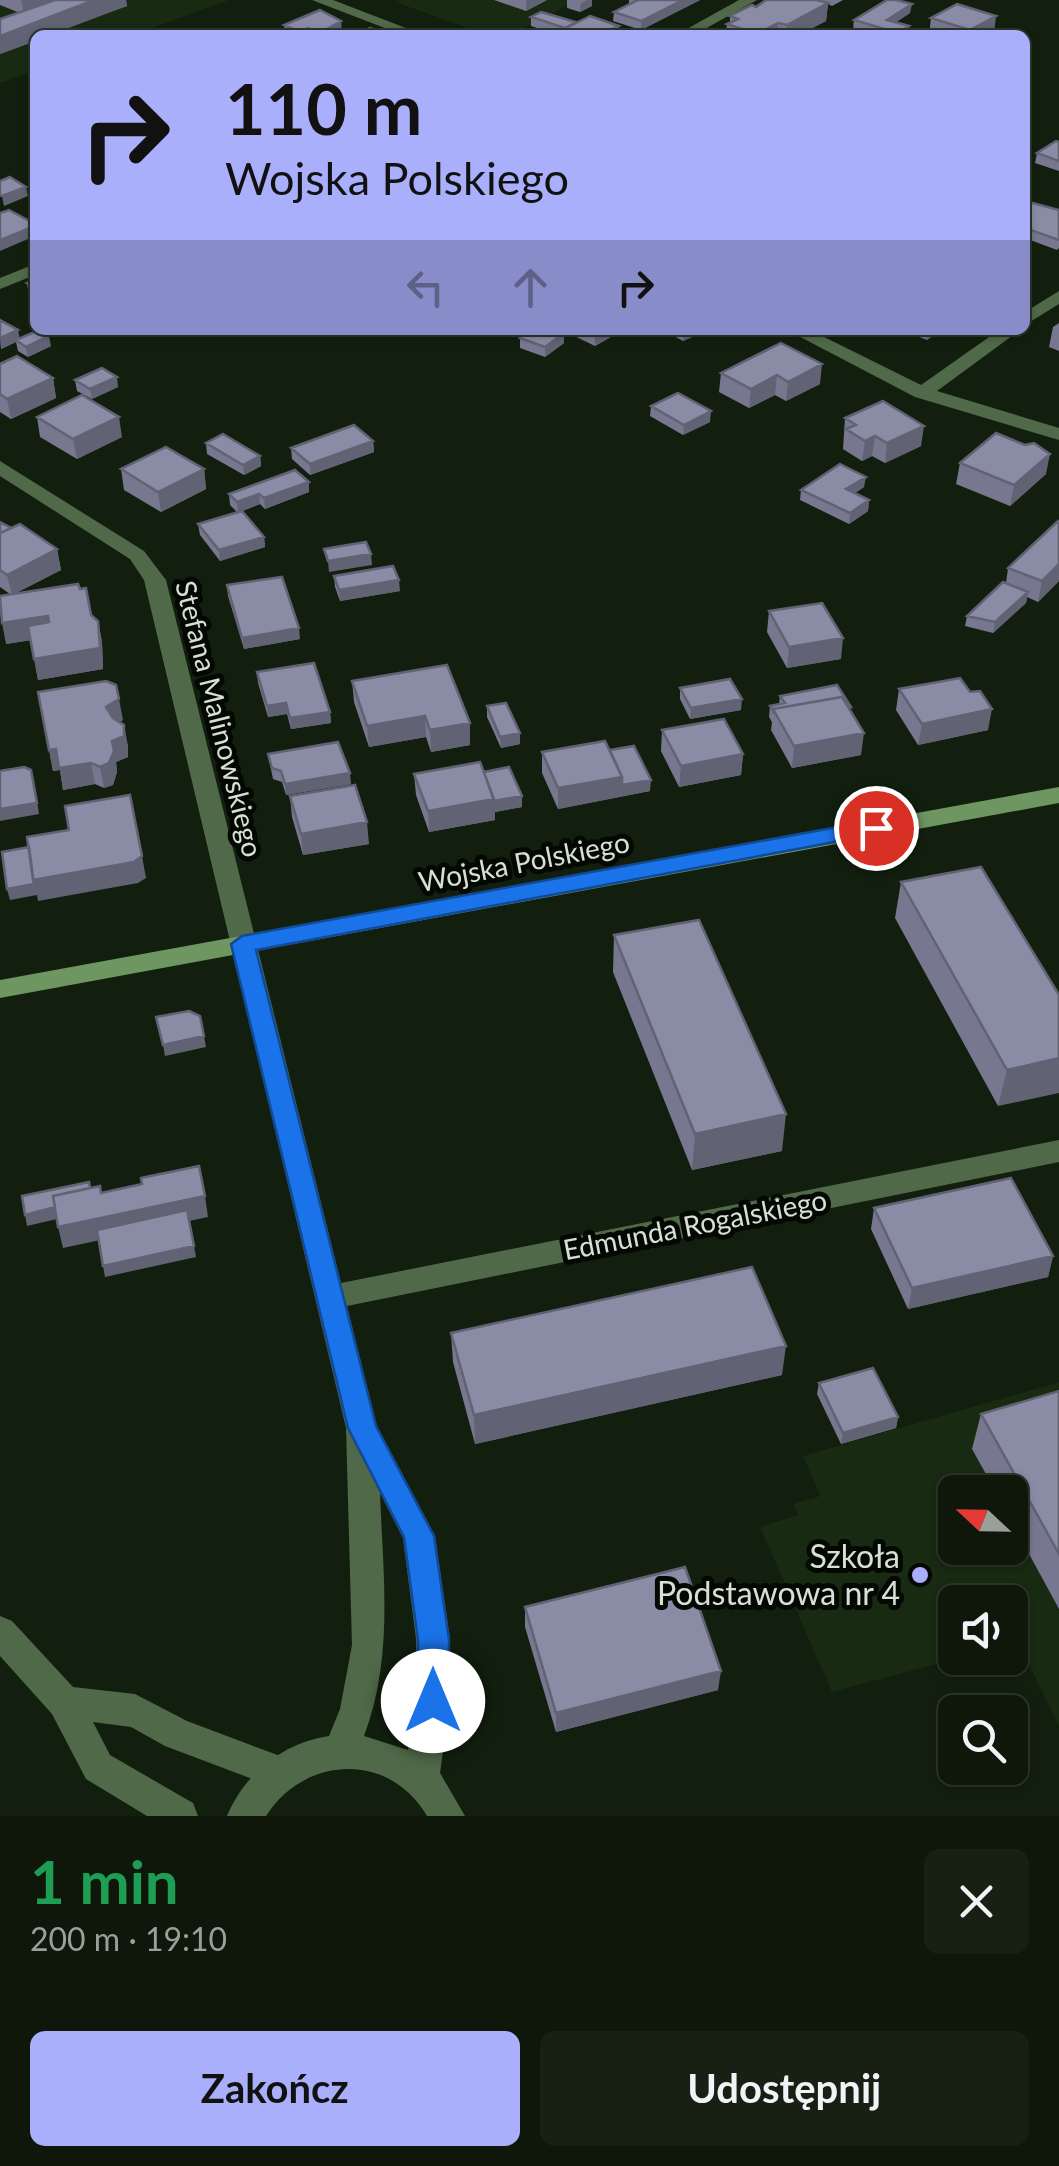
<!DOCTYPE html>
<html lang="pl">
<meta charset="utf-8">
<style>
:root{--surface:#0e170a;--page:#172013;--text:#f1f3f6;--muted:#9b9f9c;--line:#2e362b;--accent:#aaaffb}
body{margin:0;font-family:Lato,sans-serif;background:var(--page);color:var(--text);height:100vh;display:flex;flex-direction:column;font-size:38px;white-space:nowrap}
*{box-sizing:border-box;margin:0}
p{font-size:32px;color:var(--muted)}
.icon{flex:none;width:55px;height:55px;fill:none;stroke:currentColor;stroke-width:2;stroke-linecap:round;stroke-linejoin:round}
.map{position:relative;height:1816px;overflow:hidden}
.drawer{display:flex;flex-direction:column;background:var(--surface);flex:1}
.drawer>*{flex:none}
.guide{position:absolute;left:30px;top:30px;width:1000px;height:305px;border-radius:15px;box-shadow:0 2px 8px #0004,0 0 0 2px var(--line);background:#aaaffb;color:#111;overflow:hidden}
.needle{width:65px;rotate:292deg}
.controls{position:absolute;left:938px;top:1475px;display:grid;gap:20px}
.controls a{display:grid;place-items:center;width:90px;height:90px;border-radius:15px;background:var(--surface);box-shadow:0 2px 8px #0004,0 0 0 2px var(--line);font-size:50px}
.pin{position:absolute;display:grid;place-items:center;width:85px;height:85px;color:#fff;margin:-42px;border:5px solid #fff;border-radius:50%;box-shadow:0 2px 10px #0007}
.me{position:absolute;width:110px;margin:-55px;rotate:0deg;stroke-linejoin:round;filter:drop-shadow(0 0 8px #0008)}
.turn{display:flex;align-items:center;gap:35px;height:210px;padding:0 30px;font-size:45px}
.turn .icon{width:130px;height:130px;stroke-width:2.5}
.turn b{display:block;font-size:70px;line-height:85px}
.lanes{display:flex;align-items:center;height:95px;padding:0 30px;background:#0003;justify-content:center;gap:50px;direction:ltr}
.lanes .off{opacity:.35}
.round{display:grid;place-items:center;flex:none;width:105px;height:105px;border-radius:15px;background:var(--page)}
.summary{display:flex;align-items:center;justify-content:space-between;height:170px;padding:0 30px}
h1{font-size:60px;font-weight:700;line-height:75px;color:#1e9e55}
.action{display:flex;gap:20px;margin-top:auto;padding:20px 30px}
.action a{flex:1;height:115px;border-radius:15px;background:var(--accent);color:#111;font-size:40px;font-weight:700;line-height:115px;text-align:center}
.action a+a{background:var(--page);color:var(--text)}
.map>svg:first-child{display:block}
.built{fill:#182a12;fill-rule:evenodd}
.lines{fill:none;stroke-linecap:round;stroke-linejoin:round}
.lane{fill:#506949;fill-rule:evenodd}
.street{fill:#506949;fill-rule:evenodd}
.secondary{fill:#6d9661;fill-rule:evenodd}
.wall{fill:#77788f}
.shaded-wall{fill:#616274}
.building{fill:#8a8ca6;stroke:#616274;stroke-width:2.5}
.route{fill:#1a73e8;stroke:#114b97;stroke-width:2.5}
.poi-dot{fill:#aaaffb;stroke:#040803;stroke-width:4}
.labels{text-anchor:middle;stroke-width:10;stroke-linejoin:round;paint-order:stroke}
.street-label{font-size:28px;fill:#d7e0d4;stroke:#040803}
.near-poi-label{font-size:32px;fill:#d7e0d4;stroke:#040803;text-anchor:end}
</style>
<div class="map">
<svg width="1059" height="1816" viewBox="0 0 1059 1816">
<rect width="100%" height="100%" fill="#121f0e"/>
<path class="built" d="M0,0H229L133,35H35V70L0,83Z
M399,0H578L510,35H488L395,2Z
M1059,1382V1726L1018,1642L1010,1644V1602H955V1658H959L832,1692L760,1527L798,1515L794,1504L820,1496L803,1456ZM955,1492H1010V1548H955Z"/>
<g class="lines">
<path class="lane" d="M0,1616L12,1621L73,1687L135,1694L187,1721L291,1760L297,1772L291,1784L279,1789L165,1746L131,1727L93,1722L110,1755L193,1803L198,1816H147L86,1779L52,1714L0,1656Z"/>
<path class="street" d="M312,0H333L424,35H403Z
M739,0H757L694,35H676Z
M35,264V275L0,289V278Z
M1059,291V304L1025,325V312Z
M787,330H810L921,385L999,330H1020L937,391L1059,428V440L915,397Z
M0,461L144,551L166,580L341,1283L1059,1140V1162L347,1306L377,1427L435,1536L450,1639V1701L440,1773L465,1816H427C390,1752 305,1755 266,1816H227C245,1773 283,1743 329,1736L340,1709L352,1645L346,1428L144,580L130,559L0,476ZM380,1493L403,1538L416,1639V1701L408,1750L364,1736C394,1657 383,1575 380,1493Z"/>
<path class="secondary" d="M1059,787V803L0,998V980Z"/>
</g>
<path class="wall" d="M0,0H126L127,6L35,35V41L0,54L20,13L0,5Z
M494,0H547L526,11Z
M567,0H592V6L580,12L567,8Z
M629,0H700L641,30L613,21L614,12L629,4Z
M766,0H843L832,6L828,4L826,21L799,35H726L727,24L730,23V16L756,7Z
M910,13L896,22L908,35H872L853,29L854,20Z
M531,17L619,35L554,34L531,26Z
M931,18L994,33L990,35H929Z
M284,25L342,30L338,32L351,35H287L285,34Z
M1059,142V171L1035,163L1037,153Z
M1025,201L1059,210V248L1057,250L1025,238Z
M35,280V305L30,303L27,283Z
M0,320L20,339L51,346L28,357L18,351L16,342L1,349Z
M1059,323V351L1049,347L1053,327Z
M568,330H623L595,346L568,333Z
M663,330H708L683,341Z
M902,330H941L927,340Z
M520,338L564,343L545,357L520,348Z
M781,343L820,384L786,401L775,395L749,408L719,392L721,373Z
M0,364L53,378L56,398L11,419L0,412Z
M75,380L118,387L92,399L77,391Z
M651,406L710,422L683,435L650,416Z
M37,417L122,437L77,459L40,437Z
M845,418L921,446L885,463L872,456L862,461L843,449Z
M373,441L374,452L310,475L292,459L291,448Z
M206,443L260,456L261,466L244,475L207,454Z
M960,463L1046,474L1010,506L956,484Z
M121,469H204L206,489L161,512L124,490Z
M864,487L855,493L869,500L868,511L849,524L800,500L801,490Z
M309,492L265,509L260,504L242,511L264,537L265,547L220,561L200,535L198,524L237,512L230,505L229,494Z
M1059,521V581L1038,602L1027,597L1026,603L993,633L965,626L967,616L1006,583L1008,568Z
M0,522L57,549L61,570L16,593L91,615L98,621L102,642L103,669L38,680L31,640L6,644L10,594L0,587Z
M334,576L400,591L340,601L335,587Z
M227,585L300,639L244,649L228,596Z
M769,611L841,659L787,668L767,632Z
M447,665L470,745L431,752L426,737L369,747L354,702L352,681Z
M257,672L330,712L331,723L291,729L287,714L268,717L258,683Z
M680,688L741,710L690,719L680,699Z
M899,689L988,730L918,745L896,710Z
M38,692L123,720L119,722L128,746V757L116,762L117,772L113,785L104,788L95,784L63,790L60,770L53,771Z
M780,696L851,707L850,710L861,755L792,768L771,730L772,722L769,717L770,706L779,704Z
M487,706L520,744L501,748L487,717Z
M662,730L743,754L741,775L679,787L661,751Z
M610,750L650,791L558,809L542,773V752Z
M268,754L351,784L286,795L282,782L273,779Z
M483,772L522,796V807L495,812V820L429,832L416,795L414,774Z
M290,796L369,844L303,855L292,817Z
M901,882L1059,995L998,1106L895,918Z
M614,935L782,1151L692,1170L613,972Z
M874,1208L1053,1256L1048,1277L908,1309L871,1229Z
M451,1333L782,1375L475,1444L453,1362Z
M819,1383L898,1417L896,1428L841,1444L817,1394Z
M1059,1391V1609L1010,1519V1492H996L972,1449L981,1414Z
M525,1607L718,1690L556,1732L525,1627Z"/>
<path class="shaded-wall" d="M21,0H59L24,14Z
M94,0H126L127,6L50,35H35V41L0,54V36Z
M526,0H547L526,11Z
M587,0H592V6L580,12L581,3Z
M683,0H700L641,30V21Z
M828,3L826,21L799,35H786L787,25Z
M912,4L910,13L886,29L887,20Z
M996,16L994,33L990,35H969L970,30Z
M341,21L342,30L333,35L329,28Z
M778,23L777,35H757V34Z
M619,26V35H600Z
M909,26L908,35H897L898,33Z
M308,28L309,35H300V32Z
M26,187L28,196L4,206L2,196Z
M35,226V236L0,251V240Z
M18,330L20,340L1,349L0,338Z
M606,330H623L595,346V336Z
M686,330H708L683,341L684,331Z
M928,330H941L927,340Z
M564,333V343L545,357V347Z
M49,336L51,346L28,357L26,347Z
M822,364L820,384L786,401L788,382Z
M777,375L775,395L749,408L751,389Z
M117,377L118,387L92,399L90,389Z
M53,378L56,398L11,419L7,399Z
M711,411L710,422L683,435L684,425Z
M119,417L122,437L77,459L73,439Z
M924,426L921,446L885,463L887,443Z
M875,436L872,456L862,461L865,441Z
M373,441L374,452L310,475V464Z
M1050,454L1046,474L1010,506L1014,485Z
M260,456L261,466L244,475L243,465Z
M204,469L206,489L161,512L158,492Z
M866,477L864,487L845,500L846,489Z
M309,482V492L265,509L264,498Z
M259,494L260,504L238,513L237,502Z
M869,500L868,511L849,524L850,513Z
M264,537L265,547L220,561L219,550Z
M57,549L61,570L12,595L7,575Z
M371,554L372,565L329,572L328,561Z
M1059,564V581L1038,602L1042,581Z
M399,580L400,591L340,601L339,590Z
M1028,592L1026,603L993,633L995,622Z
M48,616L52,637L6,644L2,623Z
M98,621L102,642L103,669L38,680L34,659Z
M299,628L300,639L244,649L242,638Z
M843,638L841,659L787,668L789,647Z
M119,699L123,720L110,728L106,707Z
M742,699L741,710L690,719L691,708Z
M286,703L287,714L268,717L267,706Z
M992,709L988,730L918,745L922,724Z
M330,712L331,723L291,729L290,718Z
M425,716L426,737L369,747L367,726Z
M470,723V745L431,752L430,730Z
M124,725L128,746V757L116,762L117,772L113,785L104,788L100,767L112,741Z
M520,733V744L501,748L500,737Z
M864,733L861,755L792,768L794,746Z
M56,749L91,763L95,784L63,790L60,770L53,771L49,750Z
M743,754L741,775L679,787L681,766Z
M350,773L351,784L286,795L285,784Z
M622,777L651,780L650,791L558,809V788Z
M34,781L39,814L0,821V809Z
M522,796V807L495,812V820L429,832L428,811L494,799Z
M367,822L369,844L303,855L301,834Z
M29,847L142,856L146,878L138,883L38,901L37,895L10,900L7,889Z
M204,1036L206,1047L165,1056L163,1045Z
M1059,1058V1093L998,1106L1007,1070Z
M786,1114L782,1151L692,1170L695,1134Z
M205,1196L208,1217L63,1248L58,1227Z
M93,1198L95,1210L27,1226L25,1215Z
M194,1246L196,1257L105,1277L103,1266Z
M1053,1256L1048,1277L908,1309L912,1288Z
M786,1346L782,1375L475,1444L474,1415Z
M898,1417L896,1428L841,1444L843,1433Z
M721,1671L718,1690L556,1732V1713Z"/>
<path class="building" d="M55,0H94L0,36V19Z
M634,0H683L641,21L614,12L636,1Z
M766,0H817L828,3L787,25L778,23L757,34L727,24L738,19L730,16L752,5L756,7Z
M887,0H896L912,4L887,20L909,26L898,33L854,20Z
M957,4L996,16L970,30L931,18Z
M320,10L341,21L329,28L351,35H312L318,32L308,28L300,32L284,25Z
M541,12L576,22L565,28L531,17Z
M590,16L619,26L600,35H552Z
M370,28L385,34L353,35Z
M705,31L718,35H697Z
M1056,141L1059,142V161L1037,153Z
M10,177L26,187L2,196L0,195V181Z
M1025,201L1059,210V240L1025,228L1027,223H1025Z
M9,210L35,224V226L0,240V213Z
M35,280V288L27,283Z
M0,320L18,330L0,338Z
M39,330L49,336L26,347L16,340Z
M530,330H555L564,333L545,347L520,338Z
M582,330H606L595,336Z
M781,343L822,364L788,382L777,375L751,389L721,373Z
M17,356L53,378L7,399L0,394V364Z
M102,368L117,377L90,389L75,380Z
M678,393L711,411L684,425L651,406Z
M82,395L119,417L73,439L37,417Z
M883,401L924,426L887,443L875,436L865,441L846,429L856,425L845,418Z
M354,425L373,441L310,464L291,448Z
M996,433L1025,445L1034,443L1050,454L1014,485L960,463Z
M223,434L260,456L243,465L206,443Z
M166,447L204,469L158,492L121,469Z
M840,464L866,477L846,489L869,500L850,513L801,490Z
M295,470L309,482L264,498L259,494L237,502L229,494Z
M242,511L264,537L219,550L198,524Z
M1058,521H1059V564L1042,581L1008,568Z
M0,522L11,528L0,533Z
M20,524L57,549L7,575L0,570V533Z
M366,542L371,554L328,561L324,549Z
M393,566L399,580L339,590L334,576Z
M282,577L299,628L242,638L227,585Z
M1003,582L1028,592L995,622L967,616Z
M78,584L80,589L86,588L91,615L98,621L100,648L34,659L28,626L49,622L48,616L2,623L0,596Z
M822,603L843,638L789,647L769,611Z
M314,663L330,712L290,718L286,703L267,706L257,672Z
M447,665L470,723L430,730L425,716L367,726L352,681Z
M960,678L970,692L980,691L992,709L922,724L899,689Z
M730,679L742,699L691,708L680,688Z
M106,681L116,685L119,699L106,707L113,718L124,725V736L112,741L114,751L109,763L100,767L91,763L59,768L56,749L49,750L38,692Z
M837,685L851,707H848L842,697L773,709V711L770,706L785,703L780,696Z
M842,697L864,733L794,746L773,709Z
M506,703L520,733L500,737L487,706Z
M724,719L743,754L681,766L662,730Z
M605,741L622,777L558,788L542,752Z
M338,742L350,773L285,784L281,771L272,768L268,754Z
M634,746L651,780L622,785V777L610,750Z
M480,762L494,799L428,811L414,774Z
M24,767L31,770L37,803L0,809V771Z
M509,767L522,796L494,801L484,772Z
M355,785L367,822L301,834L290,796Z
M130,795L142,856L134,862L33,880L27,837L69,830L65,806Z
M29,847L34,884L7,889L2,852Z
M981,867L1059,995V1058L1007,1070L901,882Z
M699,920L786,1114L695,1134L614,935Z
M189,1011L200,1016L204,1036L163,1045L156,1017Z
M199,1166L205,1196L58,1227L53,1196L100,1186L101,1193L142,1184L141,1178Z
M1011,1178L1053,1256L912,1288L874,1208Z
M89,1182L90,1188L53,1196L55,1207L25,1215L22,1196Z
M187,1210L194,1246L103,1266L97,1230Z
M752,1267L786,1346L474,1415L451,1333Z
M873,1368L898,1417L843,1433L819,1383Z
M1059,1391V1554L981,1414Z
M685,1567L721,1671L556,1713L525,1607Z"/>
<path class="route" d="M876,820L883,822L886,828L883,833L256,950L376,1426L434,1536L449,1640V1701L444,1712L433,1716L422,1712L417,1701L418,1640L404,1537L348,1428L231,944L242,936Z"/>
<circle class="poi-dot" cx="920" cy="1575" r="10"/>
<g class="labels">
<g class="street-label">
<text transform="translate(219 719) rotate(76)" y="10">Stefana Malinowskiego</text>
<text transform="translate(524 862) rotate(-11)" y="10">Wojska Polskiego</text>
<text transform="translate(695 1225) rotate(-11)" y="10">Edmunda Rogalskiego</text>
</g>
<g class="near-poi-label">
<text x="900" y="1568">Szkoła<tspan x="900" dy="37">Podstawowa nr 4</tspan></text>
</g>
</g>
</svg>
<div class="controls">
<a><svg class="needle" viewBox="-14 -14 28 28"><path d="M0-13l5 13h-10z" fill="#e53935"/><path d="M0 13l5-13h-10z" fill="#9b9f9c"/></svg></a>
<a><svg class="icon" aria-label="sound" viewBox="0 0 24 24"><path d="M4 9h4l5-4v14l-5-4H4zM17 9q2 3 0 6"/></svg></a>
<a><svg class="icon" aria-label="search" viewBox="0 0 24 24"><circle cx="10" cy="10" r="6"/><path d="M15 15l6 6"/></svg></a>
</div>
<div class="pin" style="left:876px;top:828px;background:#d93025"><svg class="icon" aria-label="arrive" viewBox="0 0 24 24"><path d="M6 21V4h12l-3 4 3 4H6"/></svg></div>
<svg class="me" style="left:433px;top:1701px" viewBox="-20 -20 40 40"><circle r="19" fill="#fff"/><path d="M0-13L10 11 0 6-10 11z" fill="#1a73e8"/></svg>
<div class="guide">
<div class="turn"><svg class="icon" aria-label="right" viewBox="0 0 24 24"><path d="M7 20v-9h11M14 6l5 5-5 5"/></svg><div><b>110 m</b>Wojska Polskiego</div></div>
<div class="lanes"><svg class="icon off" aria-label="left" viewBox="0 0 24 24"><path d="M17 20v-9H6M10 6l-5 5 5 5"/></svg><svg class="icon off" aria-label="ahead" viewBox="0 0 24 24"><path d="M12 20V5M6 11l6-6 6 6"/></svg><svg class="icon" aria-label="right" viewBox="0 0 24 24"><path d="M7 20v-9h11M14 6l5 5-5 5"/></svg></div>
</div>
</div>
<section class="drawer">
<div class="summary"><div><h1>1 min</h1><p>200 m · 19:10</p></div><a class="round"><svg class="icon" aria-label="close" viewBox="0 0 24 24"><path d="M6 6l12 12M18 6L6 18"/></svg></a></div>
<div class="action"><a>Zakończ</a><a>Udostępnij</a></div>
</section>
